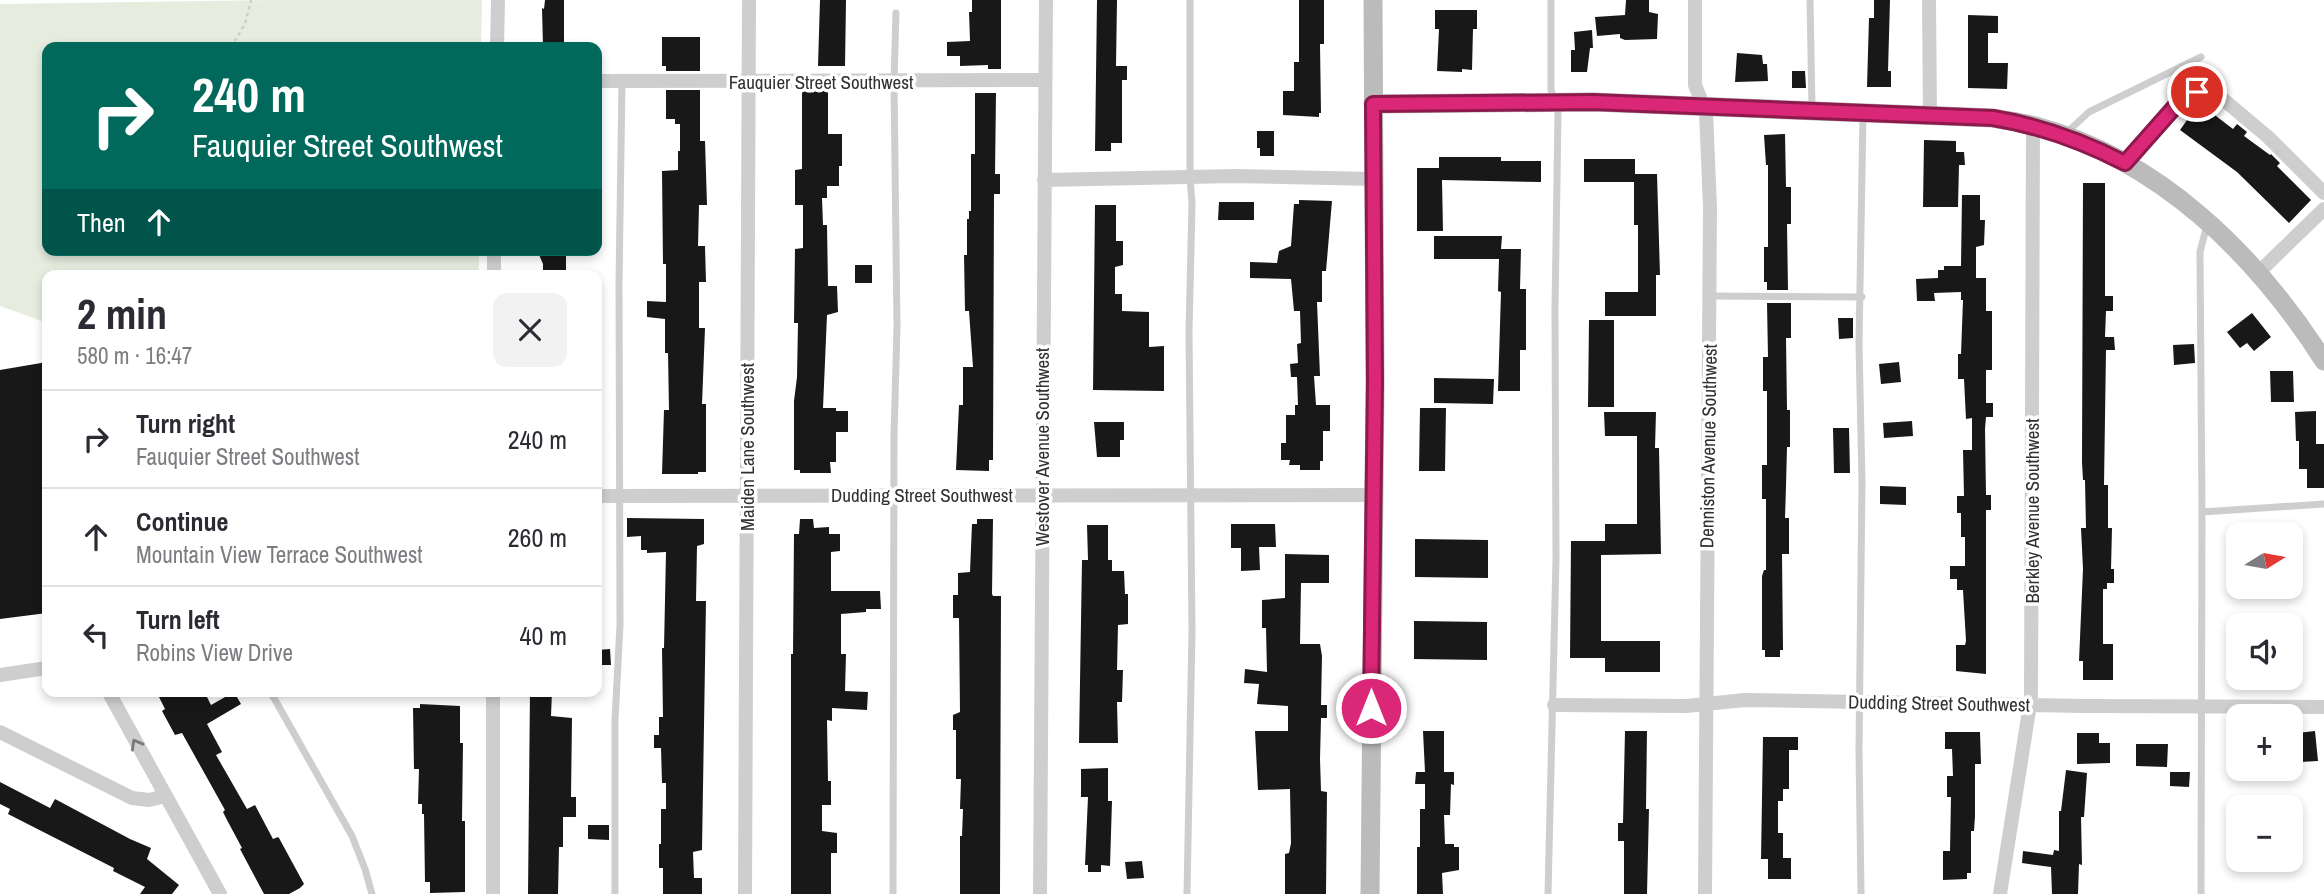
<!DOCTYPE html>
<meta charset="utf-8">
<style>
:root{--surface:#fff;--page:#f2f2f3;--text:#2b2b33;--muted:#7c7c81;--line:#e1e1e2}
body{margin:0;font-family:"Archivo Narrow",sans-serif;background:var(--page);color:var(--text);height:100vh;display:flex;flex-direction:column;font-size:26px;white-space:nowrap}
*{box-sizing:border-box;margin:0}
p{font-size:23px;color:var(--muted)}
.icon{flex:none;width:38px;height:38px;fill:none;stroke:currentColor;stroke-width:2;stroke-linecap:round;stroke-linejoin:round}
.map{position:relative;flex:1;overflow:hidden}
.sheet{position:absolute;left:42px;top:270px;width:560px;height:427px;display:flex;flex-direction:column;background:var(--surface);border-radius:14px;box-shadow:0 4px 10px #0003}
.sheet>*{flex:none}
.top-card{position:absolute;left:42px;top:42px;width:560px;height:214px;border-radius:14px;box-shadow:0 4px 10px #0003;background:#00695c;color:#fff;overflow:hidden}
.needle{width:46px;rotate:79deg}
.tools{position:absolute;left:2226px;top:522px;display:grid;gap:14px}
.tools a{display:grid;place-items:center;width:77px;height:77px;border-radius:14px;background:var(--surface);box-shadow:0 4px 10px #0003;font-size:35px}
.pin{position:absolute;display:grid;place-items:center;width:60px;height:60px;color:#fff;margin:-30px;border:4px solid #fff;border-radius:50%;box-shadow:0 2px 7px #0007}
.me{position:absolute;width:77px;margin:-38px;rotate:0deg;stroke-linejoin:round;filter:drop-shadow(0 0 5px #0008)}
.turn{display:flex;align-items:center;gap:24px;height:147px;padding:0 35px;font-size:32px}
.turn .icon{width:91px;height:91px;stroke-width:2.5}
.turn b{display:block;font-size:49px;line-height:60px}
.then{display:flex;align-items:center;height:66px;padding:0 35px;background:#0003;gap:14px;font-size:26px}
.round{display:grid;place-items:center;flex:none;width:74px;height:74px;border-radius:14px;background:var(--page)}
.head{display:flex;align-items:center;justify-content:space-between;height:119px;padding:0 35px}
h1{font-size:42px;font-weight:700;line-height:52px}
ul{padding:0;list-style:none}
li{display:flex;align-items:center;gap:21px;height:98px;padding:0 35px;border-top:2px solid var(--line)}
li div{flex:1}
li b{display:block;font-size:26px}
li em{font-style:normal}
.map>svg:first-child{display:block}
.green{fill:#e6eddf}
.building{fill:#181818}
.lines{fill:none;stroke-linecap:round;stroke-linejoin:round}
.path{stroke:#cecece;stroke-width:2.5;stroke-dasharray:3.5 3.5;stroke-linecap:butt}
.lane{stroke:#cecece;stroke-width:7}
.street{stroke:#cecece;stroke-width:14}
.secondary{stroke:#bbb;stroke-width:19}
.oneway{stroke:#787878}
.route-casing{stroke:#8e194d;stroke-width:18}
.route{stroke:#db2777;stroke-width:12}
.labels{text-anchor:middle;stroke-width:7;stroke-linejoin:round;paint-order:stroke}
.street-label{font-size:19px;fill:#313131;stroke:#fff}
</style>
<div class="map">
<svg width="2324" height="894" viewBox="0 0 2324 894">
<rect width="100%" height="100%" fill="#fff"/>
<path class="green" d="M279,0H482L481,47H47V250H479V275H47V323L0,306V4Z"/>
<path class="building" d="M545,0H564V47H543L542,8L544,9Z
M820,0H846L845,66H818Z
M972,0H1001V69H988V65L960,66V56H947V42L970,41L969,12H972Z
M1097,0H1117L1116,66H1127V80H1122V143H1111V151H1095Z
M1299,0H1324V44H1320L1321,113H1319V117L1283,115V91H1294V62H1299Z
M1626,0H1649V12L1658,14L1657,39L1625,40L1620,38V34L1597,36L1595,17L1625,15Z
M1874,0H1890L1888,71H1891V87H1867L1869,18H1874Z
M1435,10H1477V29H1473L1472,70L1462,69V72L1437,71L1439,29H1435Z
M1968,15L1998,16V33H1988V63H2008L2007,89L1968,88Z
M1592,30L1593,48H1590L1587,72H1571V50H1575L1574,32Z
M662,37H700V71H666V66H662Z
M1737,53L1762,55L1763,64H1767L1768,81L1735,82Z
M1792,71H1805L1806,88H1792Z
M666,90H700V141H705L707,205H699L698,246H705L706,282H699V328H705L702,404H706V472H698V474H662L664,410H669L668,353H665V319L647,317V301L666,302V264H663L662,171L678,170V151H680V124H675V119H666Z
M802,90H828V134H842V166H839V186H827V198H822L823,225H827L828,286H837L838,312L827,315L823,408H836V411H848V432H836V462H830L831,473H800V470H794V401L797,377L798,323H794L795,249L803,248V205H795V170L802,169Z
M975,93H996L995,174H1000V194H994L993,460H989V471L956,470L959,405H963V367H973L969,311H965L964,255H967V219H969V211H971V154H975Z
M2199,103L2233,129L2237,124L2247,132L2244,136L2270,155L2271,154L2280,163L2277,166L2311,200L2289,223L2237,172L2180,130Z
M1257,131H1274V156H1260V148H1257Z
M1785,134L1786,187H1791V224H1787L1788,290H1767V282H1764V247H1768V165H1766L1764,135Z
M1924,140L1956,141V152H1964L1965,165H1959L1958,207H1923Z
M1439,157H1501V161H1541V182L1442,180L1443,231H1417V168H1439Z
M1584,159H1635V174H1657L1660,275H1656V316H1605V292H1638V225H1634V182H1584Z
M2083,183H2105V296H2113V311H2106L2105,337H2114L2115,350H2106L2104,485H2108V528H2112L2111,569H2114V583H2107V589H2103V644H2113V680H2083V661H2079L2083,569L2081,528H2086L2085,480H2083L2082,462Z
M1962,195H1980V220H1985L1984,245L1976,247V278H1986V311H1992V370H1986V403H1993V417H1986L1985,429L1986,495H1991V510H1986V674L1956,671V645H1965L1966,641L1963,590H1957V579H1950V566H1965V537H1961V513H1957V496H1964L1963,450H1972V418L1966,419L1964,379H1958V354H1961L1963,300H1961V292L1934,293L1935,301H1917L1916,279L1938,278V270H1944V266H1961Z
M1299,200L1332,201L1326,271H1322V302H1317L1320,376H1314L1316,405H1330V431H1323V461H1320V470H1300V465H1289L1290,460H1281V443H1286V415H1295V405H1298L1297,377H1291L1290,364L1298,363L1297,344L1301,343L1300,311H1294L1291,279L1250,278V262L1277,263L1279,251L1291,246L1294,204H1299Z
M1219,202H1254V220H1218Z
M1095,205H1116V241H1123V265L1115,267V294H1122V311L1149,312V347L1164,346V391L1093,390Z
M1434,236H1502L1501,249H1521L1520,289H1526V350H1520V391H1498L1501,292L1498,291L1499,259H1434Z
M537,250H566V274H543V264Z
M855,265H872V283H855Z
M1767,303H1791V338H1786L1787,410H1790V447H1787L1786,486L1785,518H1789V554H1782L1783,650H1780V657H1765V650H1762V576L1764,570H1766V499H1762V465H1767V391H1763V357H1768Z
M2252,313L2271,337L2254,351L2247,343L2240,348L2227,332Z
M1838,318H1853V338L1839,339Z
M1589,320H1614V407H1588Z
M2194,344L2195,363L2174,365L2173,345Z
M47,362V613L0,619V370Z
M1899,362L1901,382L1881,384L1879,364Z
M2270,371H2293L2294,402H2271Z
M1434,378L1494,379L1493,404L1434,403Z
M1420,408H1446L1445,471H1419Z
M2316,411V444H2324V488H2307V469H2299V441H2296L2295,412Z
M1604,412H1656L1655,448H1659L1661,554L1601,555V641H1660V672H1605V658H1570L1571,541H1605V524H1637V436H1605Z
M1912,421L1913,436L1884,438L1883,423Z
M1094,422H1124V440H1120V457H1097Z
M1833,428H1849L1850,473H1834Z
M1880,486L1906,487V505L1880,504Z
M627,518L704,519V544L697,546L696,601H706L702,850L693,852L694,878H702V894H663V868H659V844H661V809H666V783H662L661,748H654V735H659V717H663L662,648H664L666,552L647,553V550H641V536L627,537Z
M800,519H813L814,528L829,527V534H840V551L831,552V591H880L881,609H866V612L841,614V654H846L845,691L868,692L867,710L832,708V721L827,720L828,781H831V805H822V831L837,833V853H831V894H791V654H793L794,534H799Z
M977,519H993L992,594L993,596H1001L1000,894H960V836H962L963,809H960L961,779H956V730H953V715L960,712L959,618H953V595H958V573L970,572L972,524H977Z
M1231,524H1275L1276,547H1259L1260,570L1241,571V548H1231Z
M1087,525H1108V560H1112V571H1124L1125,594H1128V624L1118,625L1117,670H1123L1122,702H1117L1118,743H1079L1082,560H1088Z
M1415,539L1488,540V578L1415,577Z
M1285,554L1329,555V583H1301L1300,644H1320L1322,656L1321,705H1327V718H1321L1320,759L1321,791L1327,792L1326,894H1285V854L1289,853L1291,843L1290,789L1258,790L1255,731H1288V706L1257,704L1259,684L1244,683L1245,669L1267,672L1266,628H1262V600L1285,598Z
M1414,621L1487,622V660L1414,659Z
M610,649L611,665H597V650Z
M156,691H204L211,705L234,692L241,704L207,724L222,752L216,755L247,809L255,805L273,839L278,837L279,838L304,884L300,888L289,894H264L240,849L242,848L227,820L223,812L225,810L182,733L175,735L162,711L165,709Z
M530,691H552L551,716L572,718L571,797H576V817H563V847H559L558,894H528Z
M420,704L460,706V743H463L462,821H465V892L430,893V882H425L424,814H422V804H418L419,769H414L413,708H420Z
M1423,731H1444V772H1454V785L1451,784L1450,815H1444L1445,844H1454V847H1459V870L1442,873L1443,894H1417V847H1420V809H1425V784H1415L1416,772H1425Z
M1625,731H1647L1646,809H1649L1647,894H1624V841H1618V823H1623Z
M2315,731L2318,761L2300,762L2297,733Z
M1945,732H1980L1981,764H1975V816L1974,831H1971V873H1967V879L1943,880V851H1950L1951,797H1947V776H1953L1952,749H1945Z
M2077,733H2099V743H2110V763L2077,764Z
M1763,737H1798V750H1789V789H1783V801H1778V833H1783V858H1791V879H1768V859H1761Z
M2136,744H2168L2167,767L2136,766Z
M1108,768V801H1112L1110,866L1101,865V872H1088V865H1085L1088,797H1081V769Z
M2066,770L2087,773L2084,817H2081L2082,865L2079,864L2078,894H2052L2051,867L2022,863L2023,851L2053,855L2054,850L2059,851V811H2061Z
M2170,772H2190L2189,787L2170,786Z
M0,782L50,808L55,799L130,839L151,848L147,859L179,885L172,894H140L145,887L113,871L114,868L8,814L10,809L0,804Z
M588,825H609V840L588,839Z
M1142,861L1144,878L1127,879L1125,862Z"/>
<g class="lines">
<path class="path" d="M231,47L245,24L251,0"/>
<path class="lane" d="M1810,0L1812,108
M2065,134L2089,112L2201,57
M1710,296L1862,297
M2202,512L2200,252L2207,225
M270,691L352,836L365,869L372,894
M615,894V720L620,625L619,284L622,82
M893,894L894,436L897,327L894,81L896,13
M1187,894L1192,631L1189,332L1192,204L1190,177V0
M1548,894L1556,559L1555,309L1558,113L1551,90V0
M1861,894L1859,751L1862,482L1859,344L1863,114
M2201,894L2202,512L2324,504"/>
<path class="street" d="M1695,0V85L1706,112L1710,207L1705,894
M1929,0L1930,116
M497,47L498,0
M597,81L1045,80
M2125,164L2179,102C2191,92 2203,90 2218,95L2268,137L2324,193
M1044,180L1235,176L1374,179
M2258,273L2324,209
M494,275V250
M597,496L1372,495
M0,675L47,668
M108,691L220,894
M1554,705L1686,706L1745,700L2084,706L2324,707
M0,732L132,798L149,800L165,796
M493,894V691
M745,894L749,0
M1040,894L1046,0
M2000,894L2031,698L2033,125"/>
<path class="secondary" d="M1373,104L1593,102L1993,118C2007,121 2021,122 2035,126C2160,159 2256,255 2324,361
M1370,894L1375,381L1373,0"/>
</g>
<defs><path id="oneway-chevron" d="M-2-3.5L2.5 0L-2 3.5" fill="none" stroke-width="1.6" stroke-linecap="round" stroke-linejoin="round" transform="scale(1.75)"/></defs>
<use class="oneway" href="#oneway-chevron" transform="translate(136 744) rotate(-119)"/>
<g class="lines">
<defs>
<path id="route" d="M1371,708L1375,381L1373,104L1593,102L1993,118C2041,126 2082,141 2125,163L2179,102L2186,96L2197,92"/>
</defs>
<use href="#route" class="route-casing"/>
<use href="#route" class="route"/>
</g>
<g class="labels">
<g class="street-label">
<text x="821" y="89">Fauquier Street Southwest</text>
<text transform="translate(1708 446) rotate(-89)" y="7">Denniston Avenue Southwest</text>
<text transform="translate(747 447) rotate(-90)" y="7">Maiden Lane Southwest</text>
<text transform="translate(1042 447) rotate(-90)" y="7">Westover Avenue Southwest</text>
<text x="922" y="502">Dudding Street Southwest</text>
<text transform="translate(2032 511) rotate(-90)" y="7">Berkley Avenue Southwest</text>
<text transform="translate(1939 703) rotate(1)" y="7">Dudding Street Southwest</text>
</g>
</g>
</svg>
<div class="tools">
<a><svg class="needle" viewBox="-14 -14 28 28"><path d="M0-13l5 13h-10z" fill="#e53935"/><path d="M0 13l5-13h-10z" fill="#7c7c81"/></svg></a>
<a><svg class="icon" aria-label="sound" viewBox="0 0 24 24"><path d="M4 9h4l5-4v14l-5-4H4zM17 9q2 3 0 6"/></svg></a>
<a>+</a>
<a>−</a>
</div>
<div class="pin" style="left:2197px;top:92px;background:#d93025"><svg class="icon" aria-label="arrive" viewBox="0 0 24 24"><path d="M6 21V4h12l-3 4 3 4H6"/></svg></div>
<svg class="me" style="left:1371px;top:708px" viewBox="-20 -20 40 40"><circle r="17" fill="#db2777" stroke="#fff" stroke-width="3"/><path d="M0-11L8 9 0 5-8 9z" fill="#fff"/></svg>
<div class="top-card">
<div class="turn"><svg class="icon" aria-label="right" viewBox="0 0 24 24"><path d="M7 20v-9h11M14 6l5 5-5 5"/></svg><div><b>240 m</b>Fauquier Street Southwest</div></div>
<div class="then">Then<svg class="icon" aria-label="ahead" viewBox="0 0 24 24"><path d="M12 20V5M6 11l6-6 6 6"/></svg></div>
</div>
<section class="sheet">
<div class="head"><div><h1>2 min</h1><p>580 m · 16:47</p></div><a class="round"><svg class="icon" aria-label="close" viewBox="0 0 24 24"><path d="M6 6l12 12M18 6L6 18"/></svg></a></div>
<ul>
<li><svg class="icon" aria-label="right" viewBox="0 0 24 24"><path d="M7 20v-9h11M14 6l5 5-5 5"/></svg><div><b>Turn right</b><p>Fauquier Street Southwest</p></div><em>240 m</em></li>
<li><svg class="icon" aria-label="ahead" viewBox="0 0 24 24"><path d="M12 20V5M6 11l6-6 6 6"/></svg><div><b>Continue</b><p>Mountain View Terrace Southwest</p></div><em>260 m</em></li>
<li><svg class="icon" aria-label="left" viewBox="0 0 24 24"><path d="M17 20v-9H6M10 6l-5 5 5 5"/></svg><div><b>Turn left</b><p>Robins View Drive</p></div><em>40 m</em></li>
</ul>
</section>
</div>
